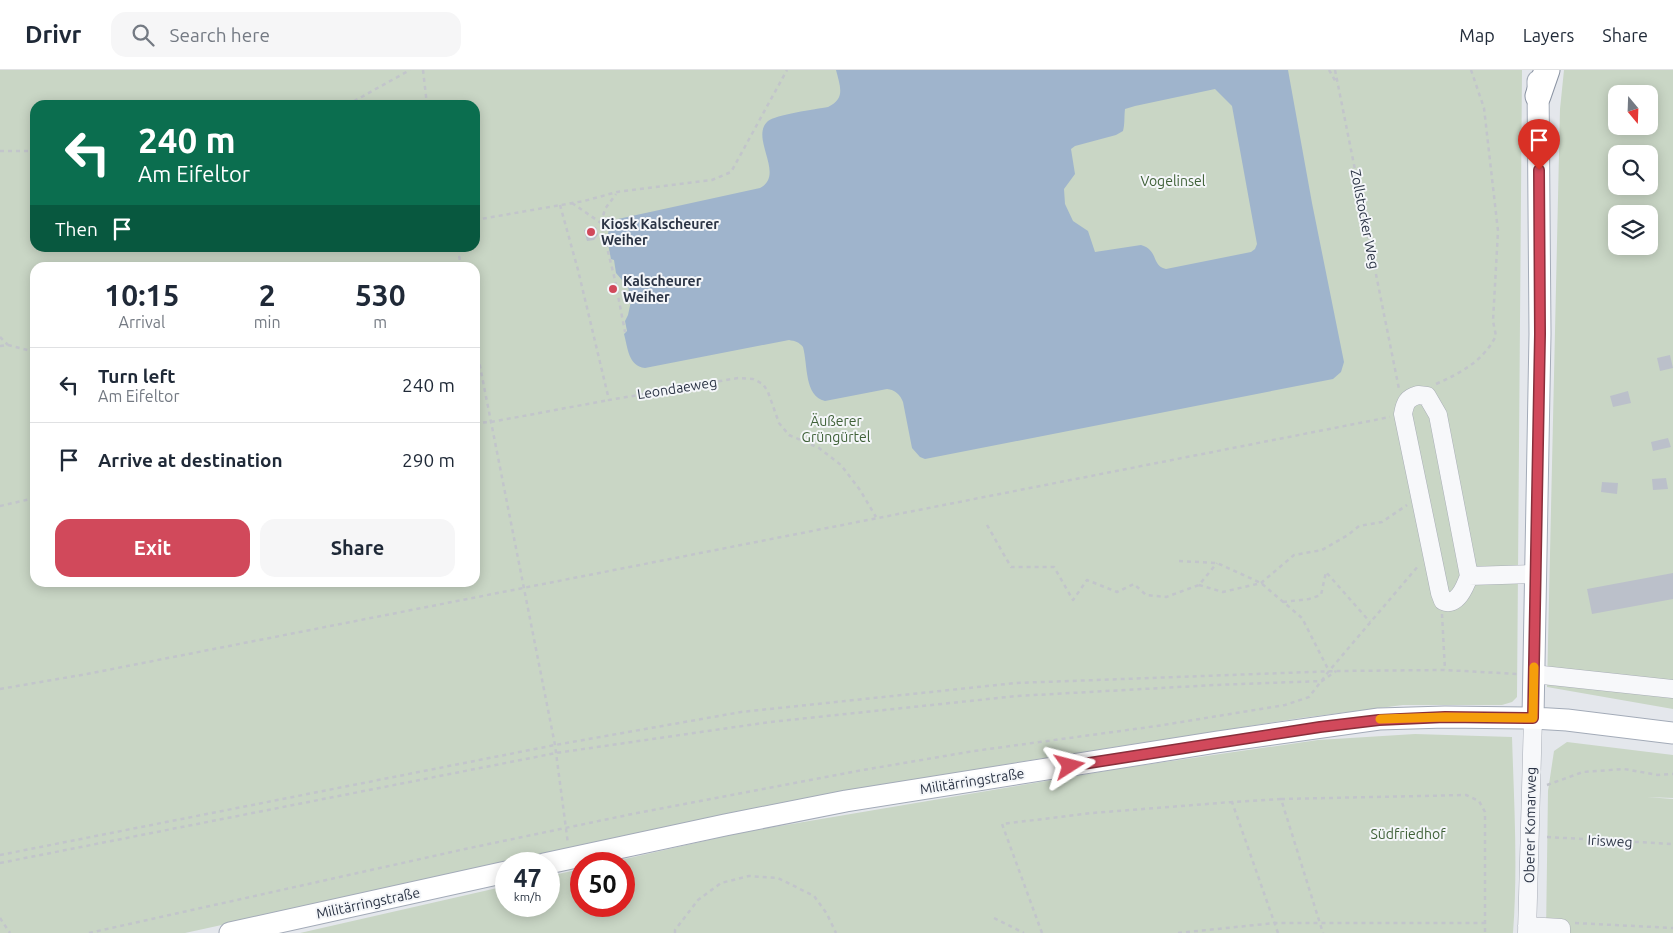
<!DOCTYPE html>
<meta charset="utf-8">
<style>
:root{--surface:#fff;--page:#f6f6f7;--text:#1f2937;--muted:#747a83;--line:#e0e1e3;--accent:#d1495b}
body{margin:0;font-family:Ubuntu,sans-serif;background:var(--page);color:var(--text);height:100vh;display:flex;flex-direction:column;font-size:19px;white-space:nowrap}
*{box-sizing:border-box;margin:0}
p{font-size:16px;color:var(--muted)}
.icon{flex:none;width:28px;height:28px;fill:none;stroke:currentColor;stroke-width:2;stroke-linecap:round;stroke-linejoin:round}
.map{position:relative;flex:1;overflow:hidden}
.drawer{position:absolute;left:30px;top:192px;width:450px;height:325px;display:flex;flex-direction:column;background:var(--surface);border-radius:15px;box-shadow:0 2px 12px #0003}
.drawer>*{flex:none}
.banner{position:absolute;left:30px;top:30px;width:450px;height:152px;border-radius:15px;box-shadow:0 2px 12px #0003;background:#0b6e4f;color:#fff;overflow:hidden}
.needle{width:32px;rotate:161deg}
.fabs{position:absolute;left:1608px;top:15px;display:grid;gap:10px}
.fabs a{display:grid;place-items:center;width:50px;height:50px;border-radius:10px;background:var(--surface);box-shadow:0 2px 12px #0003;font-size:25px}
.speed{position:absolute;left:495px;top:782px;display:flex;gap:10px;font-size:25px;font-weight:700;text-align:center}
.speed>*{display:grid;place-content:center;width:65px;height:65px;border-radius:50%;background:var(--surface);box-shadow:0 2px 12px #0003;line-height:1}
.speed small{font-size:12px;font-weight:400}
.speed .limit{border:8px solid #d22;background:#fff;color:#111}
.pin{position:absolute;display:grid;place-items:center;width:42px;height:42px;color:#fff;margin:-51px -21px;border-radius:50% 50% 50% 0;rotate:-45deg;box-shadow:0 0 5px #0007}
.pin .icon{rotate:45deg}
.me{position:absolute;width:55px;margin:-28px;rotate:81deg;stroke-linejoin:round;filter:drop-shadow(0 0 4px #0008)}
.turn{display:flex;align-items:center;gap:18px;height:105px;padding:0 25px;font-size:22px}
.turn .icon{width:65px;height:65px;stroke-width:2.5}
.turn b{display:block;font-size:35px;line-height:42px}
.then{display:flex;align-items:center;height:48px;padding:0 25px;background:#0003;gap:10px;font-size:19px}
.eta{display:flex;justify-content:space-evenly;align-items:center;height:85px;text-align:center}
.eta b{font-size:30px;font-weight:600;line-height:35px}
.button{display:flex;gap:10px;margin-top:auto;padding:10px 25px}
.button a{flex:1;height:58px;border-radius:15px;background:var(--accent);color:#fff;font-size:20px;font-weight:600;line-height:58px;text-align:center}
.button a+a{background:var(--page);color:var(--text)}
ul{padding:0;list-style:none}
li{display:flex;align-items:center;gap:15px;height:75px;padding:0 25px;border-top:1px solid var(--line)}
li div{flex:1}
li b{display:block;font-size:19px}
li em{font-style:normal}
header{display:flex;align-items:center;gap:30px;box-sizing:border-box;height:70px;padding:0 25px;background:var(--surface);border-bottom:1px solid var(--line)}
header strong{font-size:24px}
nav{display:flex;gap:28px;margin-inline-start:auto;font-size:18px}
.search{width:350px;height:45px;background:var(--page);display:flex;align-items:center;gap:12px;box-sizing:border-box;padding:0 18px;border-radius:15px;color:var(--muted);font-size:19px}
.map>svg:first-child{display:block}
.green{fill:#c9d6c5;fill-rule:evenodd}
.water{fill:#9fb4cc;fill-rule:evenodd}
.building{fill:#bbc0ca}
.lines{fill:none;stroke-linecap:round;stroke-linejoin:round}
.minor-casing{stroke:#a9aeb7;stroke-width:19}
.major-casing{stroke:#a3abb8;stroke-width:23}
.highway-casing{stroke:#8b94a3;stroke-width:27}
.path{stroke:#c2c5cb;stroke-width:2.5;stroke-dasharray:4 4;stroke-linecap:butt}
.minor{stroke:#f7f8fa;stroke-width:18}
.major{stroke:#fff;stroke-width:21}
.highway{stroke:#fff;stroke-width:25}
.route-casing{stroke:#882f3b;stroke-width:12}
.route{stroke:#d1495b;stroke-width:9}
.slow{stroke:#f59e0b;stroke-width:9}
.poi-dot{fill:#d1495b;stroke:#f4f6f9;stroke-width:2}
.labels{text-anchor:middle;stroke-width:4;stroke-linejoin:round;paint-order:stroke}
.park-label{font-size:14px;fill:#3f6138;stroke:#f4f6f9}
.street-label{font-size:14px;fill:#2b3445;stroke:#f4f6f9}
.poi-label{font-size:14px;font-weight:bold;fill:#2b3445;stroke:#f4f6f9;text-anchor:start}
</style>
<header>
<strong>Drivr</strong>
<div class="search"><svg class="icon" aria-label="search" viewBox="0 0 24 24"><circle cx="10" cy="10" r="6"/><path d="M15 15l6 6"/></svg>Search here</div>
<nav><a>Map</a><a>Layers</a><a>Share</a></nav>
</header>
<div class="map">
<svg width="1673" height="863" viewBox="0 0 1673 863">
<rect width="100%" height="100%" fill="#e4e7ec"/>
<path class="green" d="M0,0H1522L1517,627L1512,632L1502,635H1403L1301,648L1013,693L759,739L544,784L185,863H0ZM35,35H475V178H35ZM35,198H475V512H35Z
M1564,0H1673V639L1547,617L1560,39ZM1616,24H1649V56H1616ZM1616,84H1649V116H1616ZM1616,144H1649V176H1616Z
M1415,664L1512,667C1514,732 1518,798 1513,863H300L506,816V836H549V806L581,799V836H624V794H603L739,763L1123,698L1318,670Z
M1567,672L1673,685V728L1647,727L1673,729V863H1546L1548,721L1554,681Z"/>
<path class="water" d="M836,0H1288L1312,133L1344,292L1341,302L1333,309L925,389L920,387L912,378L903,332C900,324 895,320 887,319L825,331C804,326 808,295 803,277C799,272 795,271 789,270L645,298C628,296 628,278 624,264L627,261L625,251L628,245L631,231L628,217L616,203L614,190L611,189C608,173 603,159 618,149L760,118C786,104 749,68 768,51C775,45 816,39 828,37C846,29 840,16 836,0ZM1215,19L1232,36L1257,174L1255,179L1251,182L1166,199C1151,196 1159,180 1141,175L1095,182L1088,161L1073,151L1065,134L1064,119L1075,104L1071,79L1075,76L1116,65L1123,61C1125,54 1124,47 1125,39L1135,36Z"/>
<path class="building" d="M596,157L598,165L594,170L587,171L584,160Z
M1670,285L1673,298L1660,301L1657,288Z
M1628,321L1631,333L1613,337L1610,326Z
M1668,368L1671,377L1653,381L1651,372Z
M1666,408L1668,419L1653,420L1652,409Z
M1602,412L1618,413L1617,424L1601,422Z
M1673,503V529L1592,544L1587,519Z"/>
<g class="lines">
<defs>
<path id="minor" d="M1418,325L1427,326L1438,345L1469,506C1465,517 1457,537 1443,531L1440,523L1403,344C1405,333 1407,328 1418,325Z
M1469,506L1535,504
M1533,604L1673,619
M1527,856L1561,858V863
M1527,863L1533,648"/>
<path id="major" d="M1533,648L1540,264L1538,11
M544,794L725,755L846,731L1217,672L1379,649L1445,647L1533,648L1567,650L1673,663
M230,863L506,802"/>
<path id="highway" d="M1538,26L1547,0"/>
</defs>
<use href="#minor" class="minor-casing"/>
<use href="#major" class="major-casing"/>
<use href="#highway" class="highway-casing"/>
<path class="path" d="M423,0L427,35
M1329,0L1337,14
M1335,0L1399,319
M347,35L410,0
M0,81H35
M572,133L601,153L615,210L625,262
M560,135L578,200L609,330L738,308L753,309L763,314L768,322L779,353L789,365L819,378L841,395L860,420L876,447
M475,150L584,131L617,122L712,110L731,102L787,0
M601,153L605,139L616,124
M458,178L461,198
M0,267L8,275
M475,271L555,675L568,774
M0,276L8,275L35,282
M1436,314C1462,302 1482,292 1496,266L1493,251L1498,161L1484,38L1471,0
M475,353L491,352L609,330
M0,436L35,428
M987,455L1011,497H1054L1073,530L1087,510L1117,522L1134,514L1146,525L1166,527L1199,515L1217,493
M1179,491L1217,493L1261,513L1302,548L1329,601
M1199,515L1223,522L1261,513L1294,485L1322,480L1348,465L1359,456L1382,452L1407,435
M1283,532L1309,529L1321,525L1326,502L1370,552
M1442,544L1445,600
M0,619L87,604L1390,347
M1547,715L1583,702L1624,699L1658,705L1673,704
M1281,729L1466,725L1479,731L1485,742V863
M1547,767L1673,774
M0,785L555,675L741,642L1016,613L1337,601L1445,600L1518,604
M0,793L556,683L770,652L1017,626L1215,615L1322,611L1336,601
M0,848L10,863
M994,848L1024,863
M1575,853L1673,858
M89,863L465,779L637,743L863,700L974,681L1157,656L1285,635L1309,627L1329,601L1419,495
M675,863V860L698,830L721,813L749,806L778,808L814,826L827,844L836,863
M1042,863L1002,754L1092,743L1232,732
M1178,863L1275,853H1486
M1278,863L1232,732L1281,729L1323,863"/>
<use href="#minor" class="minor"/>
<use href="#major" class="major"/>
<use href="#highway" class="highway"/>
</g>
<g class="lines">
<defs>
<path id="route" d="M1070,696L1320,657L1379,650L1445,647L1533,648L1540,264L1539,100"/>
</defs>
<use href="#route" class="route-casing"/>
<use href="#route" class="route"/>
<path class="slow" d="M1380,649L1445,647L1533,648L1534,597"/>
</g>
<g class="poi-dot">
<circle cx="591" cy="162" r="5"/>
<circle cx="613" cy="219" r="5"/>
</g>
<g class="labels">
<g class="park-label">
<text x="1173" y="116">Vogelinsel</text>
<text x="836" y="356">Äußerer<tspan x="836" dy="16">Grüngürtel</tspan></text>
<text x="1408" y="769">Südfriedhof</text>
</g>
<g class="street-label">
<text transform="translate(1365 149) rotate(79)" y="5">Zollstocker Weg</text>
<text transform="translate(677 318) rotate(-9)" y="5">Leondaeweg</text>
<text transform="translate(972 711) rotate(-9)" y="5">Militärringstraße</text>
<text transform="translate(1530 755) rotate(-89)" y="5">Oberer Komarweg</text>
<text transform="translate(1610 771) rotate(3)" y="5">Irisweg</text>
<text transform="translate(368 833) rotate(-12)" y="5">Militärringstraße</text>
</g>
<g class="poi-label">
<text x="601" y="159">Kiosk Kalscheurer<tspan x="601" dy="16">Weiher</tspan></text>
<text x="623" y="216">Kalscheurer<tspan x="623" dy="16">Weiher</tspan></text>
</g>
</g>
</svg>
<div class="fabs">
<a><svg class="needle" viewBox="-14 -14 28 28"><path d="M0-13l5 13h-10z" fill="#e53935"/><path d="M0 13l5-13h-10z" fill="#747a83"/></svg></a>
<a><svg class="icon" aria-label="search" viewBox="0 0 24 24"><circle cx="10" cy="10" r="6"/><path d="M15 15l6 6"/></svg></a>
<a><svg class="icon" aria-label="layers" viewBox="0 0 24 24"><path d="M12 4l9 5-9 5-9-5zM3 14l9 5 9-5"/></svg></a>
</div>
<div class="speed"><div>47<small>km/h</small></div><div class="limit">50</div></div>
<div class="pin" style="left:1539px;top:100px;background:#d93025"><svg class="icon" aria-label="arrive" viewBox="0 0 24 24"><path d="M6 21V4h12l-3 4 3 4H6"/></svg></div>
<svg class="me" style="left:1070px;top:696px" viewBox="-20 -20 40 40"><path d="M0-17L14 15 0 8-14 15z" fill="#d1495b" stroke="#fff" stroke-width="4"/></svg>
<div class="banner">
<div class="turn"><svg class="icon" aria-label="left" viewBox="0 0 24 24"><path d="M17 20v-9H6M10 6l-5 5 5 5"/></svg><div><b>240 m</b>Am Eifeltor</div></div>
<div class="then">Then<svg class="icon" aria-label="arrive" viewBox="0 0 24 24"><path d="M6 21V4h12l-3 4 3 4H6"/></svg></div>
</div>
<section class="drawer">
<div class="eta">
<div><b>10:15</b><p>Arrival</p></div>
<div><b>2</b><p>min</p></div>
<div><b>530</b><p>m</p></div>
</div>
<ul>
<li><svg class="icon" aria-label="left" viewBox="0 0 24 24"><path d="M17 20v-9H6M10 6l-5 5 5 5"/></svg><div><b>Turn left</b><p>Am Eifeltor</p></div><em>240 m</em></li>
<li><svg class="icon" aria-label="arrive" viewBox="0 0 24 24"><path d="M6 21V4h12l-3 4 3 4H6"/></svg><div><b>Arrive at destination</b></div><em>290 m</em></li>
</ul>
<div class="button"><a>Exit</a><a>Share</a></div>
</section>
</div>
